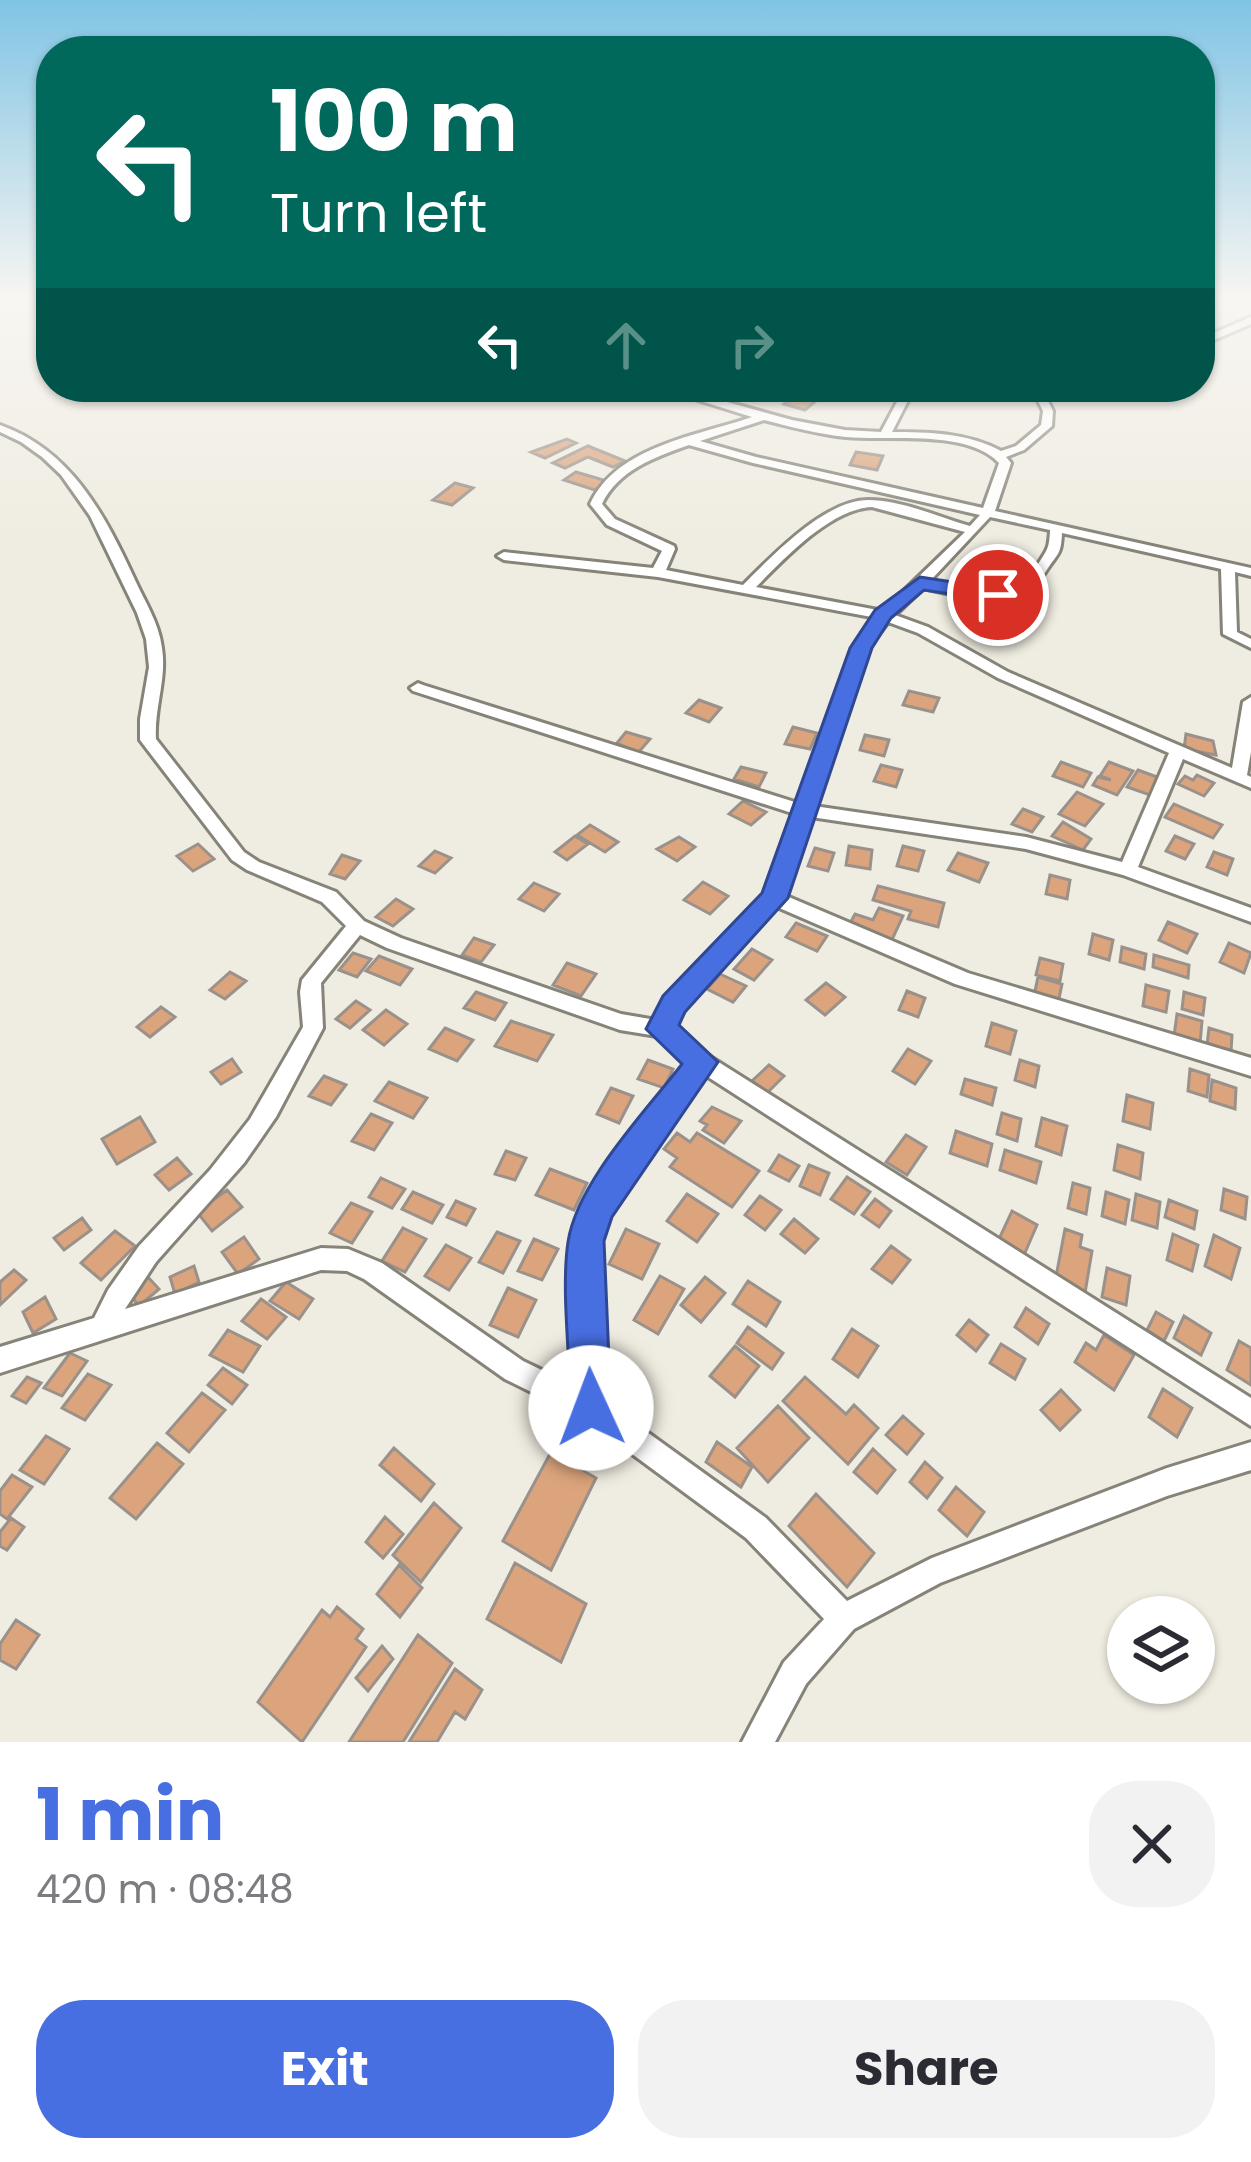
<!DOCTYPE html>
<meta charset="utf-8">
<style>
:root{--surface:#fff;--page:#f2f2f3;--text:#2b2b33;--muted:#7c7c81;--accent:#486fe2}
body{margin:0;font-family:Poppins,sans-serif;background:var(--page);color:var(--text);height:100vh;display:flex;flex-direction:column;font-size:45px;white-space:nowrap}
*{box-sizing:border-box;margin:0}
p{font-size:39px;color:var(--muted)}
.icon{flex:none;width:66px;height:66px;fill:none;stroke:currentColor;stroke-width:2;stroke-linecap:round;stroke-linejoin:round}
.map{position:relative;height:1742px;overflow:hidden}
.details{display:flex;flex-direction:column;background:var(--surface);flex:1}
.details>*{flex:none}
.guide{position:absolute;left:36px;top:36px;width:1179px;height:366px;border-radius:48px;box-shadow:0 3px 9px #0004;background:#00695c;color:#fff;overflow:hidden}
.fabs{position:absolute;left:1107px;top:1596px;display:grid;gap:24px}
.fabs a{display:grid;place-items:center;width:108px;height:108px;border-radius:50%;background:var(--surface);box-shadow:0 3px 9px #0004;font-size:60px}
.pin{position:absolute;display:grid;place-items:center;width:102px;height:102px;color:#fff;margin:-51px;border:6px solid #fff;border-radius:50%;box-shadow:0 3px 12px #0007}
.me{position:absolute;width:132px;margin:-66px;rotate:358deg;stroke-linejoin:round;filter:drop-shadow(0 0 9px #0008)}
.turn{display:flex;align-items:center;gap:42px;height:252px;padding:0 36px;font-size:54px}
.turn .icon{width:156px;height:156px;stroke-width:2.5}
.turn b{display:block;font-size:84px;line-height:102px}
.lanes{display:flex;align-items:center;height:114px;padding:0 36px;background:#0003;justify-content:center;gap:60px;direction:ltr}
.lanes .off{opacity:.35}
.round{display:grid;place-items:center;flex:none;width:126px;height:126px;border-radius:48px;background:var(--page)}
.summary{display:flex;align-items:center;justify-content:space-between;height:204px;padding:0 36px}
h1{font-size:72px;font-weight:700;line-height:90px;color:var(--accent)}
.cta{display:flex;gap:24px;margin-top:auto;padding:24px 36px}
.cta a{flex:1;height:138px;border-radius:48px;background:var(--accent);color:#fff;font-size:48px;font-weight:700;line-height:138px;text-align:center}
.cta a+a{background:var(--page);color:var(--text)}
.map>svg:first-child{display:block}
.building{fill:#dba47c;stroke:#9b918b;stroke-width:3}
.lines{fill:none;stroke-linecap:round;stroke-linejoin:round}
.minor-casing{stroke:#868379;stroke-width:6}
.minor{fill:#fff;fill-rule:evenodd}
.route{fill:#486fe2;stroke:#2f4893;stroke-width:3}
</style>
<div class="map">
<svg width="1251" height="1742" viewBox="0 0 1251 1742">
<rect width="100%" height="100%" fill="#efece1"/>
<path class="building" d="M804,388L825,393L805,410L784,404Z
M567,439L576,443L545,458L531,452Z
M588,446L625,461L613,467L588,457L565,468L553,463Z
M856,452L883,456L877,470L850,465Z
M576,472L607,481L595,490L564,480Z
M455,483L473,488L452,505L433,500Z
M909,691L939,698L933,712L903,705Z
M699,700L721,708L709,722L686,713Z
M793,727L817,733L810,749L785,744Z
M626,732L650,739L638,753L617,743Z
M1186,734L1213,741L1216,755L1184,749Z
M865,735L889,740L884,756L860,750Z
M1061,762L1091,773L1083,787L1053,776Z
M1109,762L1133,771L1117,795L1093,785L1098,777L1111,780L1100,776Z
M881,765L902,770L896,787L874,781Z
M741,767L766,773L759,787L734,779Z
M1138,770L1160,778L1150,795L1127,787Z
M1197,775L1214,783L1204,796L1178,784L1185,776L1193,780Z
M1077,792L1103,804L1085,826L1059,814Z
M743,801L766,812L751,825L729,814Z
M1174,804L1222,825L1213,838L1165,817Z
M1023,809L1043,817L1032,832L1012,824Z
M1063,822L1091,839L1083,850L1052,836Z
M590,825L618,842L605,852L577,835Z
M575,836L588,844L567,860L555,852Z
M1175,836L1194,844L1185,859L1166,851Z
M679,837L695,847L677,861L657,849Z
M198,844L214,859L193,871L177,856Z
M849,846L872,850L870,869L846,865Z
M903,846L924,851L918,871L897,866Z
M815,848L834,853L828,871L808,866Z
M435,851L451,858L435,873L419,866Z
M1214,852L1233,859L1227,875L1207,867Z
M958,853L988,863L979,882L948,870Z
M342,855L360,861L345,879L330,874Z
M1050,875L1070,880L1067,899L1046,894Z
M703,882L728,896L710,914L684,900Z
M534,883L559,894L544,911L519,899Z
M878,886L944,903L938,927L908,919L911,911L873,900Z
M396,899L413,909L393,926L376,917Z
M879,908L903,916L891,942L848,927L855,914L873,920Z
M1168,922L1197,934L1187,953L1159,940Z
M796,923L827,936L817,951L786,937Z
M1093,934L1113,940L1109,960L1089,954Z
M474,938L494,945L481,962L462,955Z
M1229,943L1251,953L1244,973L1220,962Z
M1122,947L1146,954L1144,969L1120,962Z
M752,949L772,960L754,980L734,969Z
M353,953L371,959L357,977L339,970Z
M1154,955L1189,965L1188,978L1153,967Z
M379,956L412,969L400,985L366,971Z
M1040,958L1063,964L1060,981L1036,975Z
M567,963L596,974L581,996L553,985Z
M230,972L246,981L225,999L210,990Z
M720,974L746,986L733,1002L707,989Z
M1038,977L1062,984L1057,1008L1033,1000Z
M826,983L845,997L825,1015L806,1000Z
M1146,985L1169,991L1166,1012L1143,1006Z
M907,991L925,998L918,1017L899,1010Z
M476,992L506,1003L495,1020L464,1008Z
M1184,992L1205,998L1203,1015L1182,1009Z
M356,1001L370,1010L350,1028L336,1019Z
M161,1007L175,1017L150,1037L137,1027Z
M386,1010L407,1024L384,1045L363,1030Z
M1177,1014L1202,1021L1200,1044L1174,1036Z
M511,1021L553,1035L537,1061L495,1046Z
M992,1023L1016,1031L1010,1054L986,1046Z
M445,1028L473,1040L457,1061L429,1049Z
M1209,1028L1232,1035L1231,1052L1207,1045Z
M908,1049L931,1061L915,1084L893,1071Z
M232,1059L241,1072L221,1084L211,1072Z
M648,1060L673,1069L664,1088L638,1079Z
M1020,1060L1039,1066L1035,1087L1015,1080Z
M769,1065L784,1076L767,1093L752,1081Z
M1190,1069L1209,1075L1207,1097L1188,1091Z
M324,1076L346,1085L331,1105L309,1096Z
M965,1079L996,1088L992,1105L961,1094Z
M1212,1080L1236,1088L1235,1109L1210,1101Z
M389,1082L427,1098L413,1118L375,1101Z
M611,1088L633,1096L619,1123L597,1114Z
M1127,1095L1153,1103L1150,1129L1123,1121Z
M712,1107L741,1121L724,1143L703,1130L707,1125L700,1121Z
M1002,1113L1021,1119L1017,1141L997,1134Z
M371,1114L392,1123L374,1150L352,1141Z
M140,1117L155,1142L117,1164L102,1139Z
M1042,1118L1067,1126L1061,1155L1036,1146Z
M956,1131L992,1144L987,1166L950,1153Z
M677,1133L690,1142L697,1133L759,1171L732,1207L670,1167L677,1158L664,1149Z
M906,1135L926,1147L907,1175L886,1162Z
M1118,1145L1143,1153L1140,1179L1114,1170Z
M1005,1150L1041,1162L1036,1183L1000,1170Z
M506,1151L526,1158L515,1180L495,1174Z
M779,1155L799,1166L789,1181L769,1171Z
M177,1158L191,1174L169,1190L155,1175Z
M809,1165L829,1173L820,1195L800,1186Z
M550,1169L587,1183L574,1210L536,1195Z
M847,1177L870,1192L854,1214L831,1199Z
M381,1178L405,1189L392,1208L369,1197Z
M1073,1183L1090,1188L1086,1214L1068,1208Z
M1224,1189L1247,1197L1245,1219L1221,1210Z
M227,1190L242,1207L212,1231L197,1212Z
M413,1192L443,1205L432,1223L402,1209Z
M1106,1192L1129,1200L1125,1224L1102,1216Z
M687,1194L718,1214L697,1242L667,1221Z
M1136,1194L1160,1202L1157,1228L1132,1220Z
M760,1196L781,1210L765,1230L745,1215Z
M875,1199L891,1211L879,1227L862,1215Z
M1169,1200L1197,1211L1194,1229L1165,1217Z
M456,1201L475,1209L466,1225L447,1217Z
M351,1203L372,1212L352,1243L330,1233Z
M1012,1211L1037,1225L1024,1255L998,1241Z
M82,1218L91,1230L64,1250L54,1238Z
M794,1219L818,1239L805,1253L781,1234Z
M403,1228L426,1239L405,1272L382,1261Z
M626,1229L659,1244L642,1279L609,1264Z
M1065,1229L1082,1235L1080,1247L1092,1251L1085,1293L1055,1282Z
M115,1231L135,1246L101,1280L81,1263Z
M497,1232L520,1241L503,1273L479,1262Z
M1173,1234L1198,1245L1192,1271L1167,1260Z
M1214,1235L1240,1248L1231,1279L1205,1266Z
M244,1237L259,1259L238,1274L222,1252Z
M534,1239L558,1249L542,1280L518,1271Z
M446,1245L471,1258L449,1290L425,1276Z
M891,1246L910,1260L892,1283L872,1269Z
M194,1266L199,1282L175,1294L170,1277Z
M1107,1268L1130,1276L1126,1305L1102,1297Z
M14,1270L26,1280L0,1305V1282Z
M146,1275L159,1289L139,1306L127,1291Z
M660,1276L684,1289L658,1334L634,1320Z
M705,1277L725,1293L701,1322L681,1305Z
M748,1281L780,1302L766,1326L733,1304Z
M286,1282L313,1299L299,1319L270,1301Z
M508,1288L536,1300L518,1337L490,1325Z
M45,1297L56,1319L33,1333L23,1312Z
M261,1299L286,1317L267,1339L242,1321Z
M1026,1308L1049,1324L1038,1344L1015,1327Z
M1156,1312L1173,1322L1164,1341L1147,1330Z
M1184,1316L1211,1333L1201,1355L1174,1338Z
M969,1320L988,1335L976,1351L957,1335Z
M748,1327L783,1353L772,1369L737,1343Z
M852,1329L878,1346L858,1377L833,1359Z
M228,1330L260,1346L243,1372L210,1355Z
M1104,1335L1134,1355L1114,1390L1075,1362L1086,1343L1096,1350Z
M1239,1341L1251,1348V1385L1227,1370Z
M1001,1344L1025,1359L1015,1379L990,1363Z
M735,1346L759,1366L735,1397L710,1376Z
M70,1353L87,1361L62,1396L44,1388Z
M223,1368L247,1385L232,1404L208,1385Z
M88,1374L111,1385L85,1420L62,1408Z
M27,1377L41,1383L26,1403L12,1396Z
M805,1377L846,1414L854,1405L878,1428L848,1464L783,1401Z
M1163,1389L1192,1408L1177,1437L1149,1417Z
M1061,1390L1080,1410L1060,1430L1041,1410Z
M202,1393L225,1410L189,1452L167,1433Z
M778,1406L809,1438L768,1482L737,1448Z
M903,1416L923,1434L907,1454L886,1435Z
M46,1436L69,1449L44,1484L20,1470Z
M717,1442L752,1467L741,1487L706,1462Z
M157,1443L183,1464L136,1519L110,1498Z
M394,1448L434,1484L421,1501L380,1465Z
M873,1449L895,1470L877,1493L854,1472Z
M551,1452L596,1478L551,1570L503,1541Z
M925,1462L942,1478L927,1498L910,1482Z
M12,1475L32,1487L7,1519L0,1514V1491Z
M956,1487L984,1512L967,1536L939,1510Z
M816,1494L874,1553L847,1587L789,1526Z
M434,1503L461,1528L421,1582L393,1555Z
M385,1517L403,1534L383,1558L366,1542Z
M11,1518L24,1527L7,1550L0,1546V1532Z
M515,1563L586,1604L561,1662L487,1619Z
M399,1565L422,1588L400,1617L377,1594Z
M337,1607L363,1629L356,1639L366,1647L302,1742L258,1702L322,1610L330,1617Z
M16,1620L39,1635L16,1669L0,1660V1644Z
M418,1635L452,1663L403,1742H349Z
M382,1646L393,1659L368,1691L356,1678Z
M455,1669L482,1690L465,1719L455,1712L437,1742H409Z"/>
<g class="lines">
<defs>
<path id="minor" d="M1251,317V324L1200,346V339Z
M656,387H673L792,420L845,430L881,432L905,387H915L892,432C929,432 968,433 1001,451L1016,446L1041,425L1043,411L1035,395L944,390L939,387H1041L1053,411L1052,426L1024,450L1006,457L1011,463L995,511L1251,568V576L1235,572L1237,632L1251,639V648L1223,634L1221,569L1062,533C1061,554 1059,552 1048,568C1017,618 971,597 923,588L895,615L928,627L1008,672L1232,768L1243,702L1251,697V752L1247,775L1251,777V788L1183,759L1138,867L1251,908V922L1123,875L1026,849L811,817L784,895L968,973L1251,1058V1076L955,984L777,907C741,943 694,980 673,1027L709,1056L1251,1398V1426L705,1075C668,1122 609,1181 598,1241C588,1292 601,1349 604,1401L766,1518L847,1601L932,1558L1167,1468L1251,1442V1470L1167,1496L940,1583L854,1629L806,1684L775,1742H742L784,1662L824,1619L746,1538L582,1417L505,1379L364,1279L347,1271L321,1270L0,1373V1347L94,1318L108,1290L139,1246L210,1170L250,1119L303,1027L300,992L302,980L346,926L322,902L247,870L232,860L140,740V719L149,667L146,639L137,613L90,516L61,475L42,457L21,442L0,432V425C71,450 105,515 135,580C145,602 159,623 162,648C167,679 154,708 156,739L244,852L259,862L336,892L364,921L401,938L621,1014L656,1020L666,998L690,971L766,895L795,814L413,691L410,688L418,683L423,685L798,803L854,648L877,618L658,577L504,560L497,556L504,552L653,568L662,551L607,525L590,504C617,446 697,436 752,417ZM764,420C791,427 818,434 846,437C889,441 968,429 999,463L983,508L756,457L700,441ZM689,445L753,463L980,515L970,526C938,517 902,500 868,500C825,500 772,556 743,585L666,570L675,549L674,546L615,519L602,504C618,470 655,457 689,445ZM872,507L965,532L883,611L756,587C784,559 830,509 872,507ZM990,517L1050,530C1049,551 1047,549 1037,566C1011,607 970,589 930,581ZM888,622L918,633L998,678L1169,753L1122,862L1026,837L814,806L868,648ZM360,935L387,948L620,1030L657,1036L689,1063C646,1117 585,1175 574,1245C566,1292 574,1341 577,1387L523,1361L382,1263L348,1249L321,1248L125,1309L156,1262L244,1163L276,1117L323,1028L321,983Z"/>
</defs>
<use href="#minor" class="minor-casing"/>
<use href="#minor" class="minor"/>
</g>
<linearGradient id="sky" x2="0" y2="1"><stop stop-color="#80c4e4"/><stop offset="0.55" stop-color="#f8f6f2"/><stop offset="1" stop-color="#f8f6f2" stop-opacity="0"/></linearGradient>
<rect width="1251" height="544" fill="url(#sky)"/>
<path class="route" d="M920,577L998,589L1008,595L998,601L924,590L891,618L872,648L788,898L685,1012L679,1025L718,1062L612,1217L604,1241L611,1408L605,1422L591,1428L577,1422L571,1408C570,1359 561,1288 568,1242C577,1182 646,1111 682,1064L646,1029L663,996L762,893L850,648L875,610Z"/>
</svg>
<div class="fabs">
<a><svg class="icon" aria-label="layers" viewBox="0 0 24 24"><path d="M12 4l9 5-9 5-9-5zM3 14l9 5 9-5"/></svg></a>
</div>
<div class="pin" style="left:998px;top:595px;background:#d93025"><svg class="icon" aria-label="arrive" viewBox="0 0 24 24"><path d="M6 21V4h12l-3 4 3 4H6"/></svg></div>
<svg class="me" style="left:591px;top:1408px" viewBox="-20 -20 40 40"><circle r="19" fill="#fff"/><path d="M0-13L10 11 0 6-10 11z" fill="#486fe2"/></svg>
<div class="guide">
<div class="turn"><svg class="icon" aria-label="left" viewBox="0 0 24 24"><path d="M17 20v-9H6M10 6l-5 5 5 5"/></svg><div><b>100 m</b>Turn left</div></div>
<div class="lanes"><svg class="icon" aria-label="left" viewBox="0 0 24 24"><path d="M17 20v-9H6M10 6l-5 5 5 5"/></svg><svg class="icon off" aria-label="ahead" viewBox="0 0 24 24"><path d="M12 20V5M6 11l6-6 6 6"/></svg><svg class="icon off" aria-label="right" viewBox="0 0 24 24"><path d="M7 20v-9h11M14 6l5 5-5 5"/></svg></div>
</div>
</div>
<section class="details">
<div class="summary"><div><h1>1 min</h1><p>420 m · 08:48</p></div><a class="round"><svg class="icon" aria-label="close" viewBox="0 0 24 24"><path d="M6 6l12 12M18 6L6 18"/></svg></a></div>
<div class="cta"><a>Exit</a><a>Share</a></div>
</section>
